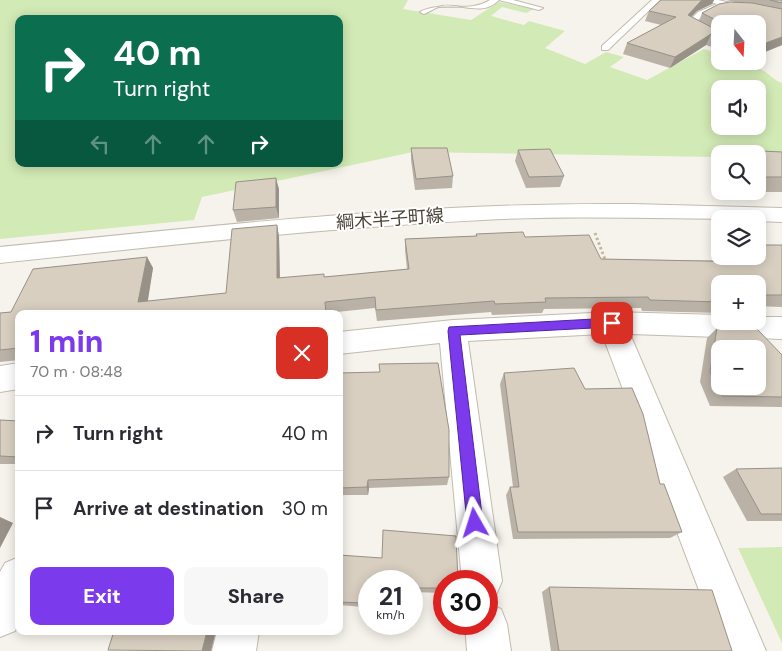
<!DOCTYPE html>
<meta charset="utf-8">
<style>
:root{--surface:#fff;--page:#f7f7f7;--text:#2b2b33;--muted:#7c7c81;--line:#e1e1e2;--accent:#7c3aed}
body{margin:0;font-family:"DM Sans","Noto Sans JP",sans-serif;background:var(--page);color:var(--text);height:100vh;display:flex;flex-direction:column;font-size:19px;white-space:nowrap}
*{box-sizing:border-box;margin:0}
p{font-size:16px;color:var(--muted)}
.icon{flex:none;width:28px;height:28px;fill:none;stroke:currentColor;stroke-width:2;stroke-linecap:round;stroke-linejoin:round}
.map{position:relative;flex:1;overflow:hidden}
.sheet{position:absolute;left:15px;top:310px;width:328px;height:325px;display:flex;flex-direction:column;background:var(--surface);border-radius:10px;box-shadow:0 2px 12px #0003}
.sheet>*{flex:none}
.banner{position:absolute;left:15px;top:15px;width:328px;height:152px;border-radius:10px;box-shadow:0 2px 12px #0003;background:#0b6e4f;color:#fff;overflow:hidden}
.needle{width:32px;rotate:162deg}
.fabs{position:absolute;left:711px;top:15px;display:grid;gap:10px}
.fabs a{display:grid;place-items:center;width:55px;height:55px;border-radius:10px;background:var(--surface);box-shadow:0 2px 12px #0003;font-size:25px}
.speed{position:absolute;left:358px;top:570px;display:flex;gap:10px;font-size:25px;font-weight:700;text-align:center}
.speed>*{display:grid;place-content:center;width:65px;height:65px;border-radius:50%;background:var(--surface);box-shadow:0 2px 12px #0003;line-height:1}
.speed small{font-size:12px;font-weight:400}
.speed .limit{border:8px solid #d22;background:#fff;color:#111}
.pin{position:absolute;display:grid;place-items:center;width:42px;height:42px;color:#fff;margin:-21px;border-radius:10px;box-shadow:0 2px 8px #0006}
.me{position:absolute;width:55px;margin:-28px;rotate:354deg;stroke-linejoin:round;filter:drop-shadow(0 0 4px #0008)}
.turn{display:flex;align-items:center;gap:18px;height:105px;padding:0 15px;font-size:22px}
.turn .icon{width:65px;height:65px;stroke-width:2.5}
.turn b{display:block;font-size:35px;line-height:42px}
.lanes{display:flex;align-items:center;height:48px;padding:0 15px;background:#0003;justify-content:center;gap:25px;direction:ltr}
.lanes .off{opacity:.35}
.round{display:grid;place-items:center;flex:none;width:52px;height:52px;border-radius:10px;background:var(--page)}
.overview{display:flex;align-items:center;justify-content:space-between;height:85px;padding:0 15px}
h1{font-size:30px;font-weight:800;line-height:38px;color:var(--accent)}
.button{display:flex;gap:10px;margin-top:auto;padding:10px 15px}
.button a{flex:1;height:58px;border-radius:10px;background:var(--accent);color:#fff;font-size:20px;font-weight:800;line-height:58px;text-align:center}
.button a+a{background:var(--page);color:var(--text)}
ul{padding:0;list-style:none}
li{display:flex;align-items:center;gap:15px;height:75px;padding:0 15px;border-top:1px solid var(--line)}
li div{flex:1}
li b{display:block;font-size:19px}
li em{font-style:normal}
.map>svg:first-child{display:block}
.green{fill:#d2eab5;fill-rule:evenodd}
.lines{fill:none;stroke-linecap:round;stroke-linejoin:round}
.service-casing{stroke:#c2bbae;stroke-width:2}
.minor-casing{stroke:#c2bbae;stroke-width:2}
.tertiary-casing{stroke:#c2bbae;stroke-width:2}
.path{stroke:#c4b79f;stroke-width:3;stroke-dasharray:2.5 2.5;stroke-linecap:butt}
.service{fill:#fff;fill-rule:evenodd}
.minor{fill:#fff;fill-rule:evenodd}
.tertiary{fill:#fff;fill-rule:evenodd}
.wall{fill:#bab2a6}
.shaded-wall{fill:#979187}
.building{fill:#d8cfc1;stroke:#979187;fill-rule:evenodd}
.route{fill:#7c3aed;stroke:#51269a}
.labels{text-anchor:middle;stroke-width:4;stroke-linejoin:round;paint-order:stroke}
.street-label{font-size:18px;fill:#4b4439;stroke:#fff}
</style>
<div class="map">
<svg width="782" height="651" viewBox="0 0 782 651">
<rect width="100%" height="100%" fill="#f6f3ec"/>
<path class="green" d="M0,0H408L403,9L471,20L499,2L534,9L526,13L502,7L491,16L524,25L529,21L565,31L545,48L585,64L606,52L624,57L610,67L647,80L704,49L720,54V61C734,61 749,62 762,70C770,74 773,80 782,83V156L720,154V157H716L413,152L202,197L194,220L0,239ZM19,19H339V164H19ZM720,89H758V126H720Z
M782,547V643L738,548Z"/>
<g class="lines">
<defs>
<path id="service" d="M490,0H499C482,17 462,3 442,6C435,7 430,12 424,14L420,12C444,0 468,14 490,0Z
M499,0H513L543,8L539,10Z
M652,0H660L608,50H602V46Z
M704,0H718L782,15V19L726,7L708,13L695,22L694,24L707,32L700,34L685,25L698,12L717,4Z"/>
<path id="minor" d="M612,312L720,315V321H758V317H782V339L630,334L766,651H722L602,334L468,341L502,581L496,595L486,599V581H462L440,343L339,354V332L453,320Z
M19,363V389L0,392V366Z
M19,557V622L15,631L0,637V572L5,563Z
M486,603L501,609L507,624L511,651H467L465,624H486Z
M217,631H259L256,651H212Z"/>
<path id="tertiary" d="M632,204L782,208V222L758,221V219C668,219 575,215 483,220C322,228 161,246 0,263V247C210,226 421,202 632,204Z"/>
</defs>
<use href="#service" class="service-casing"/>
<use href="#minor" class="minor-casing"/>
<use href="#tertiary" class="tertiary-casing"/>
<path class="path" d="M595,233L606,262"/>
<use href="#service" class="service"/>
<use href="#minor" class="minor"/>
<use href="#tertiary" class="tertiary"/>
</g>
<path class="wall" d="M661,0H714L712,4L697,11L691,17L699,21L702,13L735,2L726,0H782V45L758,55V24H720V50L706,45L670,68L623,54L627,43L661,25L645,21L649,11Z
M726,147L761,151L782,152V192H738L758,191V154H722Z
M411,148L453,176L452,188L415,190L411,160Z
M518,150L564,176L560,187L526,188L515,161Z
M720,157V167L717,162Z
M279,189V218L237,222L233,210Z
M277,225L279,237L280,278L325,277L407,269L405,250V239L476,236V234L525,237L601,259L739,261L736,256H758L782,245V307L758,306V284H720V313L642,311L641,308L544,309L542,313L492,315L491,312L377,321L375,308L327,313L19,314V360L0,362V313L11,312L147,257L153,268L147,301L226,293Z
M717,328L782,355V407L710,406L700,382L707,338Z
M339,373L449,477L447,485L369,488L368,495H339Z
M504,373L585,389L660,484L682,532L670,538L513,539L506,495L510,487H513L500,384Z
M0,420L19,421V464H0Z
M782,468V521H747L723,477L736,469Z
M339,555L444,581V593L411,592V581H369V591H367L364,607L339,605Z
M549,587L732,651H551L542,592Z"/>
<path class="shaded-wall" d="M703,0H714L712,4L697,11L683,25L688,15L701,1Z
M711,34L706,45L670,68L675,57Z
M782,37V45L758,55V53L763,44Z
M276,178L279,189V218L276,207Z
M277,225L279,237L280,289L277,278Z
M147,257L153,268L146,313L138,302Z
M368,480L369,488L368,495L367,487Z
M0,517L13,523L0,548Z
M365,586L367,591L364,607L363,603Z
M207,631H216L211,651H202Z"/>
<path class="building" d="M661,0H703L701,1L688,15L715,29H720V37L711,34L675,57L627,43L676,17L649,11Z
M770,0H782V3Z
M730,2L752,3L782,9V37L763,44L758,42V24H724L702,13L719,4Z
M726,147H756L761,151L782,152V177H758V154H731Z
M411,148H447L453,176L416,179Z
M550,149L564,176L529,177L518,150Z
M276,178V207L233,210L236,182Z
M277,225V278L324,274V277L409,269L405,239L477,236L476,234L523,232L525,237L589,235L601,259L756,262L753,256H758V245H782V295H758V284H720V302L650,300L648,297L545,298L546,302L495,304L494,301L376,310L375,297L325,302L326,314H19V348L0,350V313L11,312L33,269L147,257L138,302L226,293L232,229Z
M717,328L757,329L782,355V397L722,396L710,372ZM720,349H758V386H720Z
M438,363L449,430V477L368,480L367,487L339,488V373L380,372L379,364Z
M574,368L585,389L632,388L643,414L660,484H664L682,532H518L510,487H519L504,373Z
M0,420L19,421V457L0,456Z
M782,468V514H761L736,469Z
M383,530L456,536L458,581H444V588H411V581H369V587L365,586L363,603L339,602V555L382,558Z
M549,587L712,590L732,651H559Z
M114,631H207L202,651L108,650Z"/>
<path class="route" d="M612,318L618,323L612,327L460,335L483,523L480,529L475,531L470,529L467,523L448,331L449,327Z"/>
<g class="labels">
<g class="street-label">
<text transform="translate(390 219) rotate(-4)" y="6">綱木半子町線</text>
</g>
</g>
</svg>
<div class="fabs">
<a><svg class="needle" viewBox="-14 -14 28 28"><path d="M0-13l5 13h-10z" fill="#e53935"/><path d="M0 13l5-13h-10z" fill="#7c7c81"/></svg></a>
<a><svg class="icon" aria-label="sound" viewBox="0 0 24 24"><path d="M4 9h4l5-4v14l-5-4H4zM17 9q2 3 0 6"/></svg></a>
<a><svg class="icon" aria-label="search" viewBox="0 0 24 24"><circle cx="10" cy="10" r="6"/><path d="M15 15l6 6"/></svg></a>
<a><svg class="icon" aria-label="layers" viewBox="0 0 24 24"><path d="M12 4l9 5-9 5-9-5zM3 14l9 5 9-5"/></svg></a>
<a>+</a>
<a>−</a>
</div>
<div class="speed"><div>21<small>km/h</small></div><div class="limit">30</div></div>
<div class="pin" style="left:612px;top:323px;background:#d93025"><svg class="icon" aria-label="arrive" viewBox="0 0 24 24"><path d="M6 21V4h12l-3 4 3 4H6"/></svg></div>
<svg class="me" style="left:475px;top:523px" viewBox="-20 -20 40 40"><path d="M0-17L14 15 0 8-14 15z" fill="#7c3aed" stroke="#fff" stroke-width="4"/></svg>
<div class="banner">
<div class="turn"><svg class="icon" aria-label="right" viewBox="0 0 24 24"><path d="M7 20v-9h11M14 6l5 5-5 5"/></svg><div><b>40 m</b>Turn right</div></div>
<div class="lanes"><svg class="icon off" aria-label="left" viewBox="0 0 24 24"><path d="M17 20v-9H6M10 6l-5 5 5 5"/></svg><svg class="icon off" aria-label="ahead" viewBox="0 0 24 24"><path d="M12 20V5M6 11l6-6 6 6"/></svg><svg class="icon off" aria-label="ahead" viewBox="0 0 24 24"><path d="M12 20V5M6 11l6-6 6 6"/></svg><svg class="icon" aria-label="right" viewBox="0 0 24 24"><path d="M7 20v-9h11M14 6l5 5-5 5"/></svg></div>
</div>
<section class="sheet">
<div class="overview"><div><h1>1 min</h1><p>70 m · 08:48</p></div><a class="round" style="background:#d93025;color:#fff"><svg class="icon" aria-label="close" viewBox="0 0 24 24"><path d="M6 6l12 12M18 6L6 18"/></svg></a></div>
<ul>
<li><svg class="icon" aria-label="right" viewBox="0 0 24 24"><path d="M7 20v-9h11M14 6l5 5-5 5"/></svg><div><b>Turn right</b></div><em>40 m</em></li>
<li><svg class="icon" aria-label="arrive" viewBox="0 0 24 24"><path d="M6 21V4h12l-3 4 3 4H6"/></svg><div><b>Arrive at destination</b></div><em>30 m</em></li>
</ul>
<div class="button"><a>Exit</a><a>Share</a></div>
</section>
</div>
